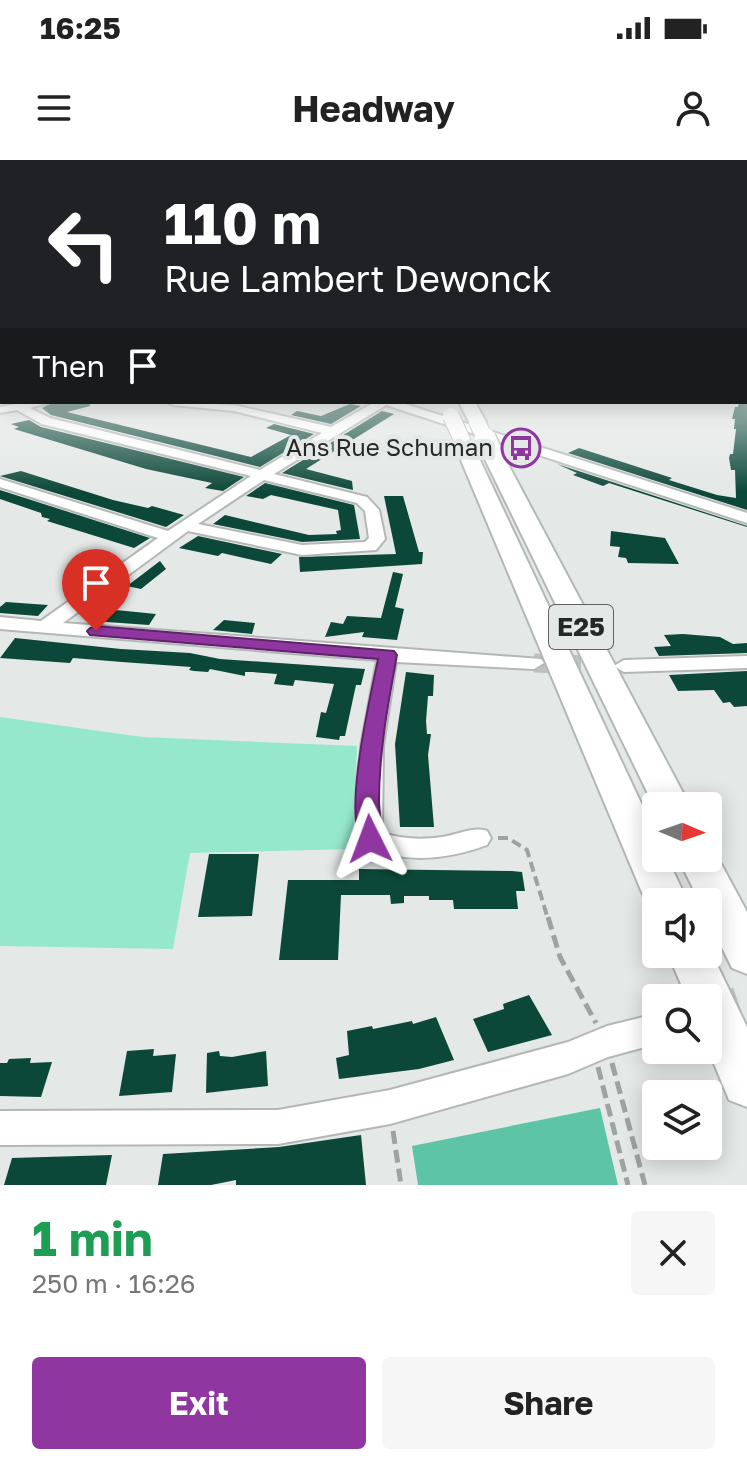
<!DOCTYPE html>
<meta charset="utf-8">
<style>
:root{--surface:#fff;--page:#f6f6f6;--text:#222;--muted:#767676;--accent:#9036a1}
body{margin:0;font-family:"Golos Text",sans-serif;background:var(--page);color:var(--text);height:100vh;display:flex;flex-direction:column;font-size:30px;white-space:nowrap}
*{box-sizing:border-box;margin:0}
p{font-size:26px;color:var(--muted)}
.icon{flex:none;width:44px;height:44px;fill:none;stroke:currentColor;stroke-width:2;stroke-linecap:round;stroke-linejoin:round}
.map{position:relative;height:1025px;overflow:hidden}
.details{display:flex;flex-direction:column;background:var(--surface);flex:1}
.details>*{flex:none}
.hud{position:absolute;left:0px;top:0px;width:748px;height:244px;box-shadow:0 4px 20px #0003;background:#202124;color:#fff;overflow:hidden}
.needle{width:52px;rotate:92deg}
.controls{position:absolute;left:642px;top:632px;display:grid;gap:16px}
.controls a{display:grid;place-items:center;width:80px;height:80px;border-radius:8px;background:var(--surface);box-shadow:0 4px 20px #0003;font-size:40px}
.pin{position:absolute;display:grid;place-items:center;width:68px;height:68px;color:#fff;margin:-82px -34px;border-radius:50% 50% 50% 0;rotate:-45deg;box-shadow:0 0 8px #0007}
.pin .icon{rotate:45deg}
.me{position:absolute;width:88px;margin:-44px;rotate:357deg;stroke-linejoin:round;filter:drop-shadow(0 0 6px #0008)}
.turn{display:flex;align-items:center;gap:28px;height:168px;padding:0 32px;font-size:36px}
.turn .icon{width:104px;height:104px;stroke-width:2.5}
.turn b{display:block;font-size:56px;line-height:68px}
.then{display:flex;align-items:center;height:76px;padding:0 32px;background:#0003;gap:16px;font-size:30px}
.round{display:grid;place-items:center;flex:none;width:84px;height:84px;border-radius:8px;background:var(--page)}
.head{display:flex;align-items:center;justify-content:space-between;height:136px;padding:0 32px}
h1{font-size:48px;font-weight:700;line-height:60px;color:#1e9e55}
.button{display:flex;gap:16px;margin-top:auto;padding:16px 32px}
.button a{flex:1;height:92px;border-radius:8px;background:var(--accent);color:#fff;font-size:32px;font-weight:700;line-height:92px;text-align:center}
.button a+a{background:var(--page);color:var(--text)}
.status{display:flex;justify-content:space-between;align-items:center;height:56px;padding:0 40px;background:var(--surface);direction:ltr}
.status svg{height:22px;fill:currentColor}
header{display:flex;justify-content:space-between;align-items:center;height:104px;padding:0 32px;background:var(--surface);font-size:36px;font-weight:700}
.map>svg:first-child{display:block}
.green{fill:#95e8cc}
.water{fill:#5dc5a6}
.building{fill:#0c4839}
.lines{fill:none;stroke-linecap:round;stroke-linejoin:round}
.minor-tunnel-far1{stroke:#bec1c1;stroke-width:19;stroke-dasharray:19 9;stroke-linecap:butt}
.minor-tunnel{stroke:#bec1c1;stroke-width:32;stroke-dasharray:32 16;stroke-linecap:butt}
.minor-casing{stroke:#b3b7b5;stroke-width:4}
.highway-casing{stroke:#b3b7b5;stroke-width:4}
.path-far1{stroke:#9fa2a1;stroke-width:4;stroke-dasharray:10 5;stroke-linecap:butt}
.path{stroke:#9fa2a1;stroke-width:5;stroke-dasharray:13 6;stroke-linecap:butt}
.minor{fill:#fff;fill-rule:evenodd}
.highway{fill:#fff;fill-rule:evenodd}
.highway-bridge-far1-casing{stroke:#b3b7b5;stroke-width:18;stroke-linecap:butt}
.highway-bridge-casing{stroke:#b3b7b5;stroke-width:24;stroke-linecap:butt}
.highway-bridge-far1{stroke:#fff;stroke-width:16}
.highway-bridge{stroke:#fff;stroke-width:21}
.route{fill:#9036a1;stroke:#5e2369;stroke-width:2}
.labels{text-anchor:middle;stroke-width:8;stroke-linejoin:round;paint-order:stroke}
.far-poi-label{font-size:24px;fill:#262727;stroke:#e4e8e7;text-anchor:end}
.shield{fill:#e4e8e7;stroke:#5f6161;stroke-width:2}
.shield-label{font-size:26px;font-weight:bold;fill:#262727}
</style>
<div class="status"><b>16:25</b><svg viewBox="0 0 49 12"><path d="M0 12V9h3v3zM5 12V6h3v6zM10 12V3h3v9zM15 12V0h3v12zM26 1h20v11H26zM47 4h2v5h-2z"/></svg></div>
<header><svg class="icon" aria-label="menu" viewBox="0 0 24 24"><path d="M4 6h16M4 12h16M4 18h16"/></svg>Headway<svg class="icon" aria-label="person" viewBox="0 0 24 24"><circle cx="12" cy="8" r="4"/><path d="M4 21q1-7 8-7t8 7"/></svg></header>
<div class="map">
<svg width="747" height="1025" viewBox="0 0 747 1025">
<rect width="100%" height="100%" fill="#e4e8e7"/>
<path class="green" d="M0,557L142,577L357,586L353,689L190,693L173,789L0,786Z"/>
<path class="water" d="M600,948L618,1025H418L412,986Z"/>
<path class="building" d="M747,230V350L568,293L579,288L672,318L669,320L717,335L736,338L735,310H731L729,298L730,294H733L736,269H734L735,259H732L735,247H738L739,242H746Z
M53,242H89L90,246L67,252L251,297L291,275L266,268L274,264L314,274L260,307L51,255L42,248Z
M350,244L361,246L331,264L291,255L297,251L321,256Z
M382,251L394,254L306,309L352,321L353,330L282,313Z
M29,260L41,267L244,317L223,331L205,328L212,323L146,309L14,269L19,267L11,264Z
M557,304L747,366V367L609,323L603,326L573,315L577,313Z
M21,311L113,340L148,348L152,346L184,355L166,367L0,316Z
M265,323L354,345L360,379L302,382L213,364L225,355L309,375L337,374L336,371L341,370L338,350L271,335L263,339L246,336Z
M0,330L150,378L134,388L47,361L50,359L42,357L41,353L0,339Z
M384,336H403L419,392H423L422,404L300,412L299,397L396,394Z
M611,371L665,378L679,404L628,403L626,398L618,397L620,387L610,386Z
M198,376L282,394L271,404L222,393L218,396L179,388Z
M160,401L166,409L141,429L127,426Z
M393,412L403,414L395,447L404,449L397,480L362,477L364,472L325,477L331,462L343,464L347,456L381,458Z
M6,442L48,445L38,456L0,453V447Z
M103,449L126,451L156,454L149,465L93,461Z
M224,460L255,463L252,474L213,470Z
M683,474L720,477L733,484L747,483V493L659,496L654,487L671,486L664,475Z
M15,478L121,489L190,493L220,499L365,509L361,525H356L345,576H340L339,580L316,577L321,552L326,553L334,524L295,520L293,526L274,524L277,514L252,512H245V516L210,509L208,512L194,511L189,510L191,507L122,502L73,498L70,503L0,498Z
M747,511V546L734,547L730,542L723,543L714,530L678,531L669,515Z
M406,512L434,515L433,536H428L426,561L427,574H431L428,595L434,667H400L395,584Z
M209,694H259L252,756L198,757Z
M359,709L512,711L522,712L525,731H516L518,749H454L453,740H429V736H404V743L391,744L390,735H341L338,800H279L288,720H359Z
M529,835L552,875L488,892L473,859L504,849L503,844Z
M436,857L454,900L419,909L339,919L336,898L349,895L347,871L372,866L373,869L412,861L413,864Z
M154,889L153,896L176,894L172,932L119,936L127,891Z
M219,891L220,896L232,897L266,891L268,926L206,933L207,893Z
M31,898L30,903L52,902L41,937L0,936V903H7L9,899Z
M361,975L366,1025H236V1020L211,1025H158L163,994L279,987Z
M112,995L106,1025H4L12,998Z"/>
<g class="lines">
<path class="minor-tunnel-far1" d="M534,503L612,506"/>
<path class="minor-tunnel" d="M708,853L747,840"/>
<defs>
<path id="minor" d="M746,191H747V198H746Z
M25,242H50L30,248L50,258L260,310L322,273L234,251L173,245L167,242L234,245L331,267L375,242H399L747,353V363L386,245L274,314L367,337L379,350L385,379L376,390L302,395L188,371L63,463L541,499L544,503L534,509L396,502L383,586L382,673C402,679 422,680 442,677C457,675 473,666 487,671L491,678L487,685C444,701 404,703 361,686L357,679L361,586L377,500L0,469V457L41,461L158,378L0,327V319L168,371L251,316L42,264L17,250L0,253V247ZM264,320L357,343L365,351L369,378L365,382L302,385L198,364Z
M747,496V508L624,512L614,506L624,500Z
M656,854V884L608,897L568,914L390,964L278,984L0,985V951L278,950L390,930L568,882L607,866Z"/>
<path id="highway" d="M459,242H475L486,262L483,266H471Z
M462,275L471,281L656,675V698H667L688,742H656V756L646,742L453,281Z
M490,283L500,289L690,646H656V650L654,646L480,289Z
M708,686L712,687L747,752V814L732,808L708,759V742H700L678,698H708Z
M708,786L747,867V947L729,940L708,889V838H687L668,794H708Z"/>
</defs>
<use href="#minor" class="minor-casing"/>
<use href="#highway" class="highway-casing"/>
<path class="path-far1" d="M498,678H508L527,690L548,759"/>
<path class="path" d="M548,757L560,797L596,863
M612,903L645,1025
M598,907L628,1025
M393,971L401,1025"/>
<use href="#minor" class="minor"/>
<use href="#highway" class="highway"/>
<defs>
<path id="highway-bridge-far1" d="M451,256L462,280
M477,262L486,280"/>
<path id="highway-bridge" d="M485,278L490,289"/>
</defs>
<use href="#highway-bridge-far1" class="highway-bridge-far1-casing"/>
<use href="#highway-bridge" class="highway-bridge-casing"/>
<use href="#highway-bridge-far1" class="highway-bridge-far1"/>
<use href="#highway-bridge" class="highway-bridge"/>
</g>
<linearGradient id="sky" x2="0" y2="1"><stop stop-color="#70bbce"/><stop offset="0.57" stop-color="#f3f5f4"/><stop offset="1" stop-color="#f3f5f4" stop-opacity="0"/></linearGradient>
<rect width="747" height="332" fill="url(#sky)"/>
<path class="route" d="M96,466L394,491L397,495C388,544 379,592 379,642C379,656 385,673 378,685L370,688L362,685C343,649 370,540 378,499L90,475L87,471L90,468Z"/>
<defs>
<symbol id="bus-ring" viewBox="-11 -11 22 22"><circle r="9.5" fill="#e4e8e7" stroke="#9036a1" stroke-width="1.5"/><path d="M-5-6H5V4H4V6H2V4H-2V6H-4V4H-5ZM-3.5-4V0h7V-4ZM-3.5 1.2v1.5H-2V1.2ZM2 1.2v1.5H3.5V1.2Z" fill="#9036a1"/></symbol>
</defs>
<g fill-rule="evenodd">
<use href="#bus-ring" x="499" y="266" width="44" height="44"/>
</g>
<g class="labels">
<g class="far-poi-label">
<text x="493" y="296">Ans Rue Schuman</text>
</g>
<rect class="shield" x="549" y="445" width="64" height="44" rx="6"/>
<g class="shield-label">
<text x="581" y="476">E25</text>
</g>
</g>
</svg>
<div class="controls">
<a><svg class="needle" viewBox="-14 -14 28 28"><path d="M0-13l5 13h-10z" fill="#e53935"/><path d="M0 13l5-13h-10z" fill="#767676"/></svg></a>
<a><svg class="icon" aria-label="sound" viewBox="0 0 24 24"><path d="M4 9h4l5-4v14l-5-4H4zM17 9q2 3 0 6"/></svg></a>
<a><svg class="icon" aria-label="search" viewBox="0 0 24 24"><circle cx="10" cy="10" r="6"/><path d="M15 15l6 6"/></svg></a>
<a><svg class="icon" aria-label="layers" viewBox="0 0 24 24"><path d="M12 4l9 5-9 5-9-5zM3 14l9 5 9-5"/></svg></a>
</div>
<div class="pin" style="left:96px;top:471px;background:#d93025"><svg class="icon" aria-label="arrive" viewBox="0 0 24 24"><path d="M6 21V4h12l-3 4 3 4H6"/></svg></div>
<svg class="me" style="left:370px;top:679px" viewBox="-20 -20 40 40"><path d="M0-17L14 15 0 8-14 15z" fill="#9036a1" stroke="#fff" stroke-width="4"/></svg>
<div class="hud">
<div class="turn"><svg class="icon" aria-label="left" viewBox="0 0 24 24"><path d="M17 20v-9H6M10 6l-5 5 5 5"/></svg><div><b>110 m</b>Rue Lambert Dewonck</div></div>
<div class="then">Then<svg class="icon" aria-label="arrive" viewBox="0 0 24 24"><path d="M6 21V4h12l-3 4 3 4H6"/></svg></div>
</div>
</div>
<section class="details">
<div class="head"><div><h1>1 min</h1><p>250 m · 16:26</p></div><a class="round"><svg class="icon" aria-label="close" viewBox="0 0 24 24"><path d="M6 6l12 12M18 6L6 18"/></svg></a></div>
<div class="button"><a>Exit</a><a>Share</a></div>
</section>
